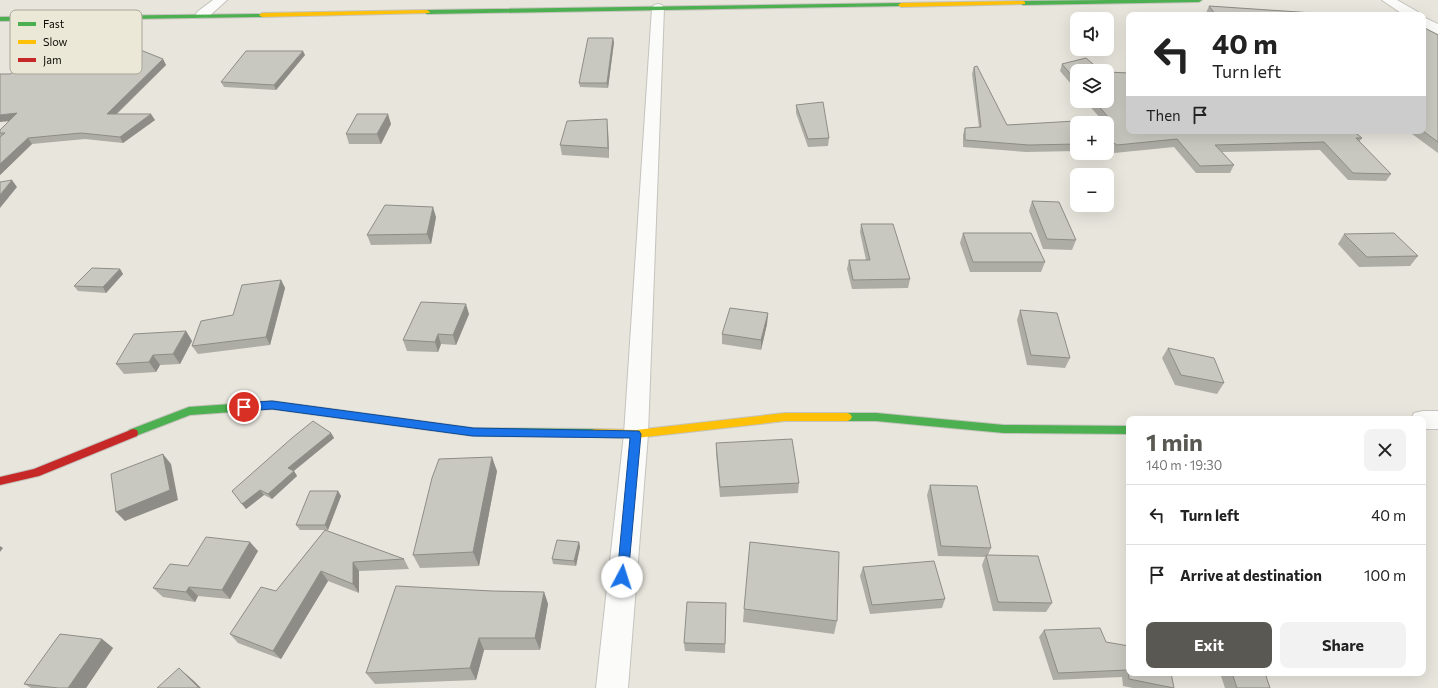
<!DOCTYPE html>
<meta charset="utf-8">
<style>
:root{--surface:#fff;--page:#f2f2f2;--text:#222;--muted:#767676;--line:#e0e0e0;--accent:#595852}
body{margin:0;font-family:Commissioner,sans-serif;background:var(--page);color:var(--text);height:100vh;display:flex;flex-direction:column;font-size:15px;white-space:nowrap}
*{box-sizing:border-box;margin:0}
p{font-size:13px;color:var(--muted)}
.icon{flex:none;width:22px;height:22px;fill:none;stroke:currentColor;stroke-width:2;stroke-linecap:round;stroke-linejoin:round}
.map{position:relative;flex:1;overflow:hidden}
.details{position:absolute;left:1126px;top:416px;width:300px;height:260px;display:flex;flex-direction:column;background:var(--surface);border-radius:8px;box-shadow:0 4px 16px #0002}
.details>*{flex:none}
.hud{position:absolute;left:1126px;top:12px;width:300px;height:122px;border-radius:8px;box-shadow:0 4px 16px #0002;background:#fff;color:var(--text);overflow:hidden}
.controls{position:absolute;left:1070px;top:12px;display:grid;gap:8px}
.controls a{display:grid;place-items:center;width:44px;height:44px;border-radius:8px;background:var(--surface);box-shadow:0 4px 16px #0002;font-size:20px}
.pin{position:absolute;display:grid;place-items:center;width:34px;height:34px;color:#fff;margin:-17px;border:2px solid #fff;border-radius:50%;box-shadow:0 1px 4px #0007}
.me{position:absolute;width:44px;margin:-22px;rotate:5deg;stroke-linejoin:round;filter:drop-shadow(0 0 3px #0008)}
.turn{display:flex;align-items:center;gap:14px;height:84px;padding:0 20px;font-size:18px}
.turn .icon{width:52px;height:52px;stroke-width:2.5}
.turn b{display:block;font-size:28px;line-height:34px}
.then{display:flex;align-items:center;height:38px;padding:0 20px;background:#0003;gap:8px;font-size:15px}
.round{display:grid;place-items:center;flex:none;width:42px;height:42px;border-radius:8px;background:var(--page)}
.overview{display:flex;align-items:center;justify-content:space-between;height:68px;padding:0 20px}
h1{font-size:24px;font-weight:700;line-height:30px;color:var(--accent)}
.button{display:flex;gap:8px;margin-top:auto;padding:8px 20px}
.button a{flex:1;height:46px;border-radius:8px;background:var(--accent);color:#fff;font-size:16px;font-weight:700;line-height:46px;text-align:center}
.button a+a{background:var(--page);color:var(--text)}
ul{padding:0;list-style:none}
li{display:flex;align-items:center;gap:12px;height:60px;padding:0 20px;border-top:1px solid var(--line)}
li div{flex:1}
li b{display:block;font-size:15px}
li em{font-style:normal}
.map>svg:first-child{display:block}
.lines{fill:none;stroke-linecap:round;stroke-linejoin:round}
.street-casing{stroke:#c5c3bd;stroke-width:2}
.fast-casing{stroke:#c5c3bd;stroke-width:2}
.slow-casing{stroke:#c5c3bd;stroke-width:2}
.jam-casing{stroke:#c5c3bd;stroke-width:2}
.street{fill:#fbfbfa;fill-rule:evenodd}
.fast{fill:#4caf50;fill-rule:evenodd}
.slow{fill:#ffc107;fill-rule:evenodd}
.jam{fill:#c62828;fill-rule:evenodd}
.wall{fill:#adaca5}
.shaded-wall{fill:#8d8c86}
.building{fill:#c9c8c0;stroke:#8d8c86}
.route{fill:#1a73e8;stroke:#114b97}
.key{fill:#ece8d7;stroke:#a9a699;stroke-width:1}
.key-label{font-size:11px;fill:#0d0c07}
</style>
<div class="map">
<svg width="1438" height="688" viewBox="0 0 1438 688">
<rect width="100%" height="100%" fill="#e7e5dc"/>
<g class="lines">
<defs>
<path id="street" d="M213,0H227L207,18H197L196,15L197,12Z
M1382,0H1397L1418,12L1419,15H1404Z
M658,4L662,5L664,8L648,434L628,688H596L624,434L652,8L654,5Z
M1423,17L1438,24V34L1423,27Z
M1423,411H1438V429H1423V419H1411L1414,413Z"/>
<path id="fast" d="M1109,0H1202L1199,2L1023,5L1020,3L1023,1Z
M901,3L904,5L903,6L427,14L424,12L427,10Z
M264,14L265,15L262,17L0,21V17Z
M272,401L473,428L595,429L599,430L600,433L599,436L595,437L473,436L272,409L190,415L133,437L129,436L128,433L129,430L189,407Z
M847,413H876L1004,425L1129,426V434L1004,433L876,421H847L844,420L842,417L844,414Z"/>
<path id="slow" d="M1023,1L1025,2V4L901,7L898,5L901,3Z
M427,10L430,12L429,13L262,17L259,15L262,13Z
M785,413H847L850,414L852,417L850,420L847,421H785L636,438L595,437L591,436L590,433L591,430L595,429L636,430Z"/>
<path id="jam" d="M133,429L137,430L138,433L137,436L39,476L0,485V477L34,469Z"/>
</defs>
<use href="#street" class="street-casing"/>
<use href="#fast" class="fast-casing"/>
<use href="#slow" class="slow-casing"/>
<use href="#jam" class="jam-casing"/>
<use href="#street" class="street"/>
<use href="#fast" class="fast"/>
<use href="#slow" class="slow"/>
<use href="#jam" class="jam"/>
</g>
<path class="wall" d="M1209,6L1343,15H1208L1206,13Z
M1438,35V153L1408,131H1423Z
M115,40L117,43L163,59L166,65L117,114L155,120L123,143L85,139L32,144L0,175V130L10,121V74Z
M614,42L608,88L580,87L579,83Z
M305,55L276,90L224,87L221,82Z
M1062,64L1077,71V91L1060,71Z
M974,67L1007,125L1102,120L1085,101H1107L1362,138L1359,142L1391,174L1386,181L1348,180L1320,150L1222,152L1234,165L1230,173H1196L1174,147L1114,153L1111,150H1107V123H1077V151L1026,152L963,147V135L965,128L979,127L972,74Z
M796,105L829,138L828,146L808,147L796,113Z
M391,124L381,144H349L346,134Z
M608,129L609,158L562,155L560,145Z
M1032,201L1076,240L1072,250L1043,249L1029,211Z
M436,217L431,244L371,245L367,235Z
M861,224L910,279L908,288L852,289L847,269L849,260H866L860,232Z
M963,233L1045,262L1041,272H970L960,243Z
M1344,234L1418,256L1410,266L1359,267L1338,244Z
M120,269L123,274L106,293L78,291L74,286Z
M281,280L285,288L270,345L198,354L192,346L233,315Z
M1020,310L1070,358L1065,368L1027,365L1017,320Z
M768,313L767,324L761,350L722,344V334Z
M469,314L456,345L441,344L438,352L407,351L403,340Z
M186,331L192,341L180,364L160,365L156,372L124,374L116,364Z
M1168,348L1224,383L1217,394L1175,385L1162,358Z
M331,433L334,438L294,471L297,476L272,499L264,495L246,509L232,491Z
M716,443L799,483L798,493L720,497L716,453Z
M497,471L479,566L420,568L413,555Z
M930,485L991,548L988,555L1052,603L1046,612L993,611L982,565L985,557L938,556L927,495Z
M338,491L341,496L328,530H300L296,525Z
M325,530L404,559L409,569L359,571V593L328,581L281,659L238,643L230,634L276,591Z
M579,542L580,547L576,566L553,564L552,559Z
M258,551L230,599L198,596L195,602L163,597L153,588L188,566Z
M863,567L945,599L942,608L870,614L860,576Z
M492,591L544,592L548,604L540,650H484L476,680L375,684L366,673Z
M726,603L725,653L685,651L684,643Z
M744,609L837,621L834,634L743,622Z
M1044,630L1106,642L1174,688H1133L1123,686L1122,677L1053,680L1039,637Z
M102,639L113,648L86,688H31L24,684Z
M1220,673H1265L1270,688H1225Z"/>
<path class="shaded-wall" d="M613,38L614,42L608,88L607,83Z
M303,51L305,55L276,90L274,85Z
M163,59L166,65L110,120L107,114Z
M17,113L22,120L0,122V115Z
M151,114L155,120L123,143L120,137Z
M388,114L391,124L381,144L377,134Z
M607,119L608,129L609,158L608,148Z
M28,138L32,144L0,175V164Z
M12,180L17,187L0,208V195Z
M433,207L436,217L431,244L427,234Z
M120,269L123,274L106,293L103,287Z
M281,280L285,288L270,345L266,337Z
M466,304L469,314L456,345L453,335Z
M768,313L767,324L761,350V340Z
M186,331L192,341L180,364L173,354Z
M438,334L441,344L438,352L435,342Z
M153,355L160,365L156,372L149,362Z
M331,433L334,438L291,473L288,468Z
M163,454L171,464L178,500L125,521L116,512Z
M492,457L497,471L479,566L473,552Z
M294,471L297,476L272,499L268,494Z
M260,490L264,495L246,509L242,504Z
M338,491L341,496L328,530L325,525Z
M250,542L258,551L230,599L222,590Z
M579,542L580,547L576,566L574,561Z
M0,546L3,548L0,552Z
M353,562L359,571V593L353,584Z
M321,571L328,581L281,659L273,651Z
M189,587L198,596L195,602L186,592Z
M544,592L548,604L540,650L535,638Z
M479,638L484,650L476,680L470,668Z
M102,639L113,648L86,688H68Z
M179,668L194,681L201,688H199Z"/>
<path class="building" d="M1209,6L1343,15H1216Z
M1423,27L1438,35V142L1423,131Z
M95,32L115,40L112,43H123L163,59L107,114H151L120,137L81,133L28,138L0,164V137L5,133H0V130L17,113L0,115V74H10L79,35L90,36Z
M588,38H613L607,83H579Z
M246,51H303L274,85L221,82Z
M1086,58L1101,71H1077V82L1062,64Z
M977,66L1007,125L1110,119L1094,101H1107V72L1129,73V131H1353L1362,138H1356L1391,174L1353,173L1324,142L1215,145L1234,165L1200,166L1177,139L1117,145L1114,143H1107V123H1077V144L1029,145L965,140V128L981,127L974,67Z
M823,102L829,138L808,139L796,105Z
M357,114H388L377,134H346Z
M607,119L608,148L560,145L567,121Z
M12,180L0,195V182Z
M1032,201L1059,202L1076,240L1047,239Z
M385,205L433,207L427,234L367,235Z
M861,224H893L910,279L853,280L849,260H870Z
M963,233H1031L1045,262H973Z
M1394,233L1418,256L1367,257L1344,234Z
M92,268L120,269L103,287L74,286Z
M281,280L266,337L192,346L201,321L233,315L242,285Z
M421,302L466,304L453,335L438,334L435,342L403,340Z
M730,308L768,313L761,340L722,334Z
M1020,310L1057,313L1070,358L1031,355Z
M186,331L173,354L153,355L149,362L116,364L134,334Z
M1168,348L1214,358L1224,383L1181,375Z
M313,421L331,433L288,468L294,471L268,494L260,490L242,504L232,491L292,438Z
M792,439L799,483L720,487L716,443Z
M163,454L170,490L116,512L111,474Z
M492,457L473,552L413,555L432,478L439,459Z
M930,485L977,486L991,548L941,546Z
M310,491H338L325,525H296Z
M325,530L404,559L353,562V584L321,571L273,651L230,634L261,587L276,591Z
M206,537L250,542L222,590L189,587L186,592L153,588L170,564L188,566Z
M557,540L579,542L574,561L552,559Z
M750,542L839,552L837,621L744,609Z
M986,555L1038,556L1052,603L998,602Z
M934,561L945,599L872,605L863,567Z
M396,586L492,591L544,592L535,638H479L470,668L366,673Z
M687,602L726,603L725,644L684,643Z
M1100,628L1106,642L1129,646V673H1171L1174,688L1129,679L1128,670L1058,673L1044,630Z
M60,634L102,639L68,688H58L24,684Z
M179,668L199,688H157Z
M1232,673H1265L1270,688H1237Z"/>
<path class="route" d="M272,401L473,428L639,431L641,434L628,577L627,581L622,582L618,581L617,577L630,438L473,436L272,409L244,411L241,410L239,407L241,404L244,403Z"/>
<rect x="10" y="10" width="132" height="64" rx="6" class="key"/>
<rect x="18" y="22" width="18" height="4" fill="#4caf50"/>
<rect x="18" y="40" width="18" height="4" fill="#ffc107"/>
<rect x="18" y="58" width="18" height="4" fill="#c62828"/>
<g class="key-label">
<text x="43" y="28">Fast</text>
<text x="43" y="46">Slow</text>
<text x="43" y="64">Jam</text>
</g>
</svg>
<div class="controls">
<a><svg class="icon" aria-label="sound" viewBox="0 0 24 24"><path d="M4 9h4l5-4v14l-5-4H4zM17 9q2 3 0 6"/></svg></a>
<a><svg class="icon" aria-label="layers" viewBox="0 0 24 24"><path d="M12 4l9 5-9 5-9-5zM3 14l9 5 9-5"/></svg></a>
<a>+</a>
<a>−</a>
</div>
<div class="pin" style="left:244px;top:407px;background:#d93025"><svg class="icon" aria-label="arrive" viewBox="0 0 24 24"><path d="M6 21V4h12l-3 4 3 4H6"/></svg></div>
<svg class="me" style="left:622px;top:577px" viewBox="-20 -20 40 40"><circle r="19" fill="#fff"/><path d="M0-13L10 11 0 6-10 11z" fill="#1a73e8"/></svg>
<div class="hud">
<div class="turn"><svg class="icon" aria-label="left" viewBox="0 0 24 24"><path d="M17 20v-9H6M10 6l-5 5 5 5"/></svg><div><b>40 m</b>Turn left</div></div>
<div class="then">Then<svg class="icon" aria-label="arrive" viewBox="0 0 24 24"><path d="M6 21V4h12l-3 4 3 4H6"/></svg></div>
</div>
<section class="details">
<div class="overview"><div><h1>1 min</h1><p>140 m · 19:30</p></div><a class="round"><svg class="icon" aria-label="close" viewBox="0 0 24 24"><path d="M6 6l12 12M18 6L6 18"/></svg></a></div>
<ul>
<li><svg class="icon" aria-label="left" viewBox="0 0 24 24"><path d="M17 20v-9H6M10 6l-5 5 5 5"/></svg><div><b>Turn left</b></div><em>40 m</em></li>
<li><svg class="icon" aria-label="arrive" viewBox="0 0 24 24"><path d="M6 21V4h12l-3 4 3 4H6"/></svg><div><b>Arrive at destination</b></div><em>100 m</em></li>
</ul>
<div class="button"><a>Exit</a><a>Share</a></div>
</section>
</div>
